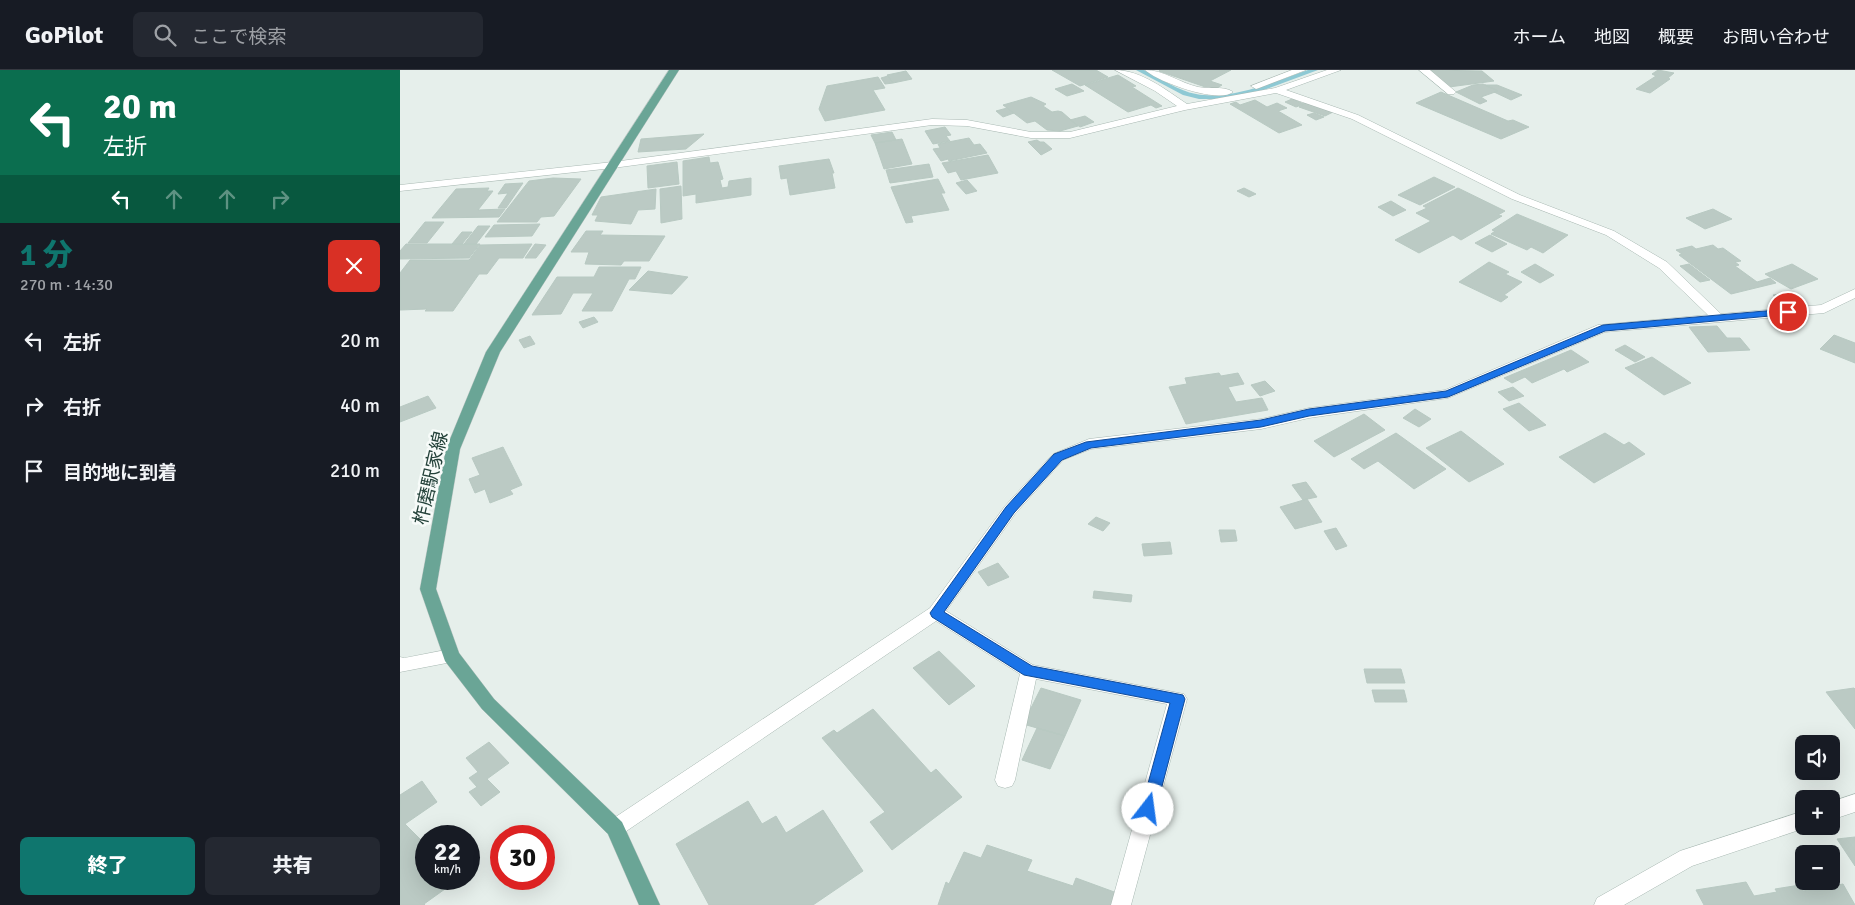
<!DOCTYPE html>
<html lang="ja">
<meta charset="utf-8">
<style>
:root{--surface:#171b24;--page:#242831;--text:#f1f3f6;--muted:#9ea1a6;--line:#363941;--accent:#0f766e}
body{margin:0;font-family:Signika,"Noto Sans JP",sans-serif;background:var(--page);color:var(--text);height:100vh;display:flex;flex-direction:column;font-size:19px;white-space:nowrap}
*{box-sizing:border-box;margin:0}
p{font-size:16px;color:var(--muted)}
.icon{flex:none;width:28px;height:28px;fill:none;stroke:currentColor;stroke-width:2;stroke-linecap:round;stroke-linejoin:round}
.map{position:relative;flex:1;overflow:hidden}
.panel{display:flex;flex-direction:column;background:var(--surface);width:400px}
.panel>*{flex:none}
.hud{background:#0b6e4f;color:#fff;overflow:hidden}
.controls{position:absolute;left:1395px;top:665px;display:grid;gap:10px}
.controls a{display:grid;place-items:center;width:45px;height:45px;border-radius:8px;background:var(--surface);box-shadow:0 5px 20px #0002;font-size:25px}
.speed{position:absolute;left:15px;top:755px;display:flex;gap:10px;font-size:25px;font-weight:700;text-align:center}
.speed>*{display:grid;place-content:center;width:65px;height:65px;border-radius:50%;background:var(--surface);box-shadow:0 5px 20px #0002;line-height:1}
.speed small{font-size:12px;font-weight:400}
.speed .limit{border:8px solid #d22;background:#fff;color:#111}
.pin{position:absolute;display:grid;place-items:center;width:42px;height:42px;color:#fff;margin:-21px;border:2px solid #fff;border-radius:50%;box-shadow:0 1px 5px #0007}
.me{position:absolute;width:55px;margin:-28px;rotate:15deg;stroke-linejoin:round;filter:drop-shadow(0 0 4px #0008)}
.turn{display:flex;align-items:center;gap:18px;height:105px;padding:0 20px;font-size:22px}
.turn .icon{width:65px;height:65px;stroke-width:2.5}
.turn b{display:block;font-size:35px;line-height:42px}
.lanes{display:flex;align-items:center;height:48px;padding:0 20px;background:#0003;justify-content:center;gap:25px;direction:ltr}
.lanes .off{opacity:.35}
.round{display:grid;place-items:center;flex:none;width:52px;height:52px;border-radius:8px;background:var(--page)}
.head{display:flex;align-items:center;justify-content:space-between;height:85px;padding:0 20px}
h1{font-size:30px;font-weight:800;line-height:38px;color:var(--accent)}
.primary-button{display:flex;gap:10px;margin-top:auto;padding:10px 20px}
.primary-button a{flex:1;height:58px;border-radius:8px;background:var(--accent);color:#fff;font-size:20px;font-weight:800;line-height:58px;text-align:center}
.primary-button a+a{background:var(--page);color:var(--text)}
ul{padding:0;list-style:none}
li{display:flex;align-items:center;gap:15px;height:65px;padding:0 20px}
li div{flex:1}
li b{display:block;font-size:19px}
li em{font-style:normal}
header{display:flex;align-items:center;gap:30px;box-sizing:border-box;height:70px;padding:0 25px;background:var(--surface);border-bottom:1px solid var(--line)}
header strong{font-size:24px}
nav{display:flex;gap:28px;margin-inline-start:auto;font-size:18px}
.search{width:350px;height:45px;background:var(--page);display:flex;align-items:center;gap:12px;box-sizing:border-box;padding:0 18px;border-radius:8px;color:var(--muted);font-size:19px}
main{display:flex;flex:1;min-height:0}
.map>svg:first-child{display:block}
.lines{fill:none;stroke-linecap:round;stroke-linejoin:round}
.stream{fill:#8ec9d4;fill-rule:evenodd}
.building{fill:#bbcac4;stroke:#b8c9c2}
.minor-casing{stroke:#a8b8b2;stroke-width:1}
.major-casing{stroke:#c2cac8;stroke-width:1}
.minor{fill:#fff;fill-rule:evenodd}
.major{fill:#6aa596;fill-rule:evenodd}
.route{fill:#1a73e8;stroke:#114b97}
.labels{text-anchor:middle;stroke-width:5;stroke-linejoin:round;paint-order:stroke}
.street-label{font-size:19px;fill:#24423a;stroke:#f7fbf9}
</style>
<header>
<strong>GoPilot</strong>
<div class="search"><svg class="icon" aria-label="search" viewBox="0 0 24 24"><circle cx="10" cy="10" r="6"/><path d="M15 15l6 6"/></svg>ここで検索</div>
<nav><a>ホーム</a><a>地図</a><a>概要</a><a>お問い合わせ</a></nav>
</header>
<main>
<section class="panel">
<div class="hud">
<div class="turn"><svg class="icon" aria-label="left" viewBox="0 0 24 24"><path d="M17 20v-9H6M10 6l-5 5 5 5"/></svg><div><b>20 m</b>左折</div></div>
<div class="lanes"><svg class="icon" aria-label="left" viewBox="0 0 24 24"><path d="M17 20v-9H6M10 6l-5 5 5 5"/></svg><svg class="icon off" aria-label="ahead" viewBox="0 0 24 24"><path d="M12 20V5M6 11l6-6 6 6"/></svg><svg class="icon off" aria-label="ahead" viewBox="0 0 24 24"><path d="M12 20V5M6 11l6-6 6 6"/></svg><svg class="icon off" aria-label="right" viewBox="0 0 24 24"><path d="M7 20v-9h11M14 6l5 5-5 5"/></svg></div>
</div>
<div class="head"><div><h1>1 分</h1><p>270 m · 14:30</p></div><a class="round" style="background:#d93025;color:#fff"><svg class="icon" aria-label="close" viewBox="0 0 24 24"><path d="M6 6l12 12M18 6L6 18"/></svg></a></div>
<ul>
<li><svg class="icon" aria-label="left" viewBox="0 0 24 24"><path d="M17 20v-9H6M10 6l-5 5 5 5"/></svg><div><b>左折</b></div><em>20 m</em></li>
<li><svg class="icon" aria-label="right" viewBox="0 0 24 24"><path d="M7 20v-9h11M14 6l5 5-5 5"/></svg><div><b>右折</b></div><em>40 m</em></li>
<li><svg class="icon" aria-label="arrive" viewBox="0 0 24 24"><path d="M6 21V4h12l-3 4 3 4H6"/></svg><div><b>目的地に到着</b></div><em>210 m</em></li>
</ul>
<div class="primary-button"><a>終了</a><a>共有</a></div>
</section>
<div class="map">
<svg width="1455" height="835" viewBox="0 0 1455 835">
<rect width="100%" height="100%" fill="#e6efeb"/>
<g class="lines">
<path class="stream" d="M736,0H744C761,8 778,21 796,24C831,31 876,11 908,0H918L861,21L814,29H799L783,25Z"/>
</g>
<path class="building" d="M652,0H696L708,7L680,16Z
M760,0H831L810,11L822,15L814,20L759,1Z
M1030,0L1082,1L1094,11L1049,17Z
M1258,0L1274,3L1268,8L1270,9L1250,23L1236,19L1256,6L1252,4Z
M506,1L512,9L493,13L487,5Z
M718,5L736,16L732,17L762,36L756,38L751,35L728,42L685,15Z
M488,6L493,13L485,14L481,8Z
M478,7L485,18L473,20L485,40L425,51L419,39L427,16Z
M672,14L684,21L667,26L655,19Z
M1083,14L1098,21L1081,27L1087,31L1080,34L1056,22L1073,15Z
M1085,15H1097L1122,25L1111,30L1094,22L1098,21Z
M1041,22L1108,51L1113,50L1129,57L1101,69L1016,33Z
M631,27L646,34L643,36L652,42L658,41L662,42L678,56L660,61L647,60L635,51L627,53L603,35Z
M892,29L904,34L896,37L885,32Z
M855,30L867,37L877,33L887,38L878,41L902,55L879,63L830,34L836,32L840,35Z
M905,33L933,42L925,46L899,37Z
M607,38L614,43L603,47L596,41Z
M914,43L924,47L916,50L907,45Z
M685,46L694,52L680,57L670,50Z
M545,57L551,65L546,66L550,71L533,74L525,61Z
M492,62L496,70L475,73L471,65Z
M304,64L286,79L238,82L241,69Z
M569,68L574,75L580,74L587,83L549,91L548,89L541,91L533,79L540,78L538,74Z
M502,69L512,94L484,99L475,73Z
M637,70L640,72H644L652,79L641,85L628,72Z
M588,85L598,103L561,110L556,101L548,103L542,93Z
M309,87L310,93L318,92L323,109L320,110L322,118L328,117L329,111L351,108V125L296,133V124L283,126V91Z
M429,89L434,103H432L435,118L390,125L387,108L381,109L379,96Z
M277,92L279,114L248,118L247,96Z
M529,94L533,107L490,113L486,100Z
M1034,107L1055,117L1020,135L998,125Z
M153,108L181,109L154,146L141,147L137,152H97L129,111Z
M538,109L545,123H541L549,140L511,146L513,152L506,153L491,117Z
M567,110L577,121L566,124L556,113Z
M123,113L106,138H98L108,123L98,124L105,114Z
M281,116L282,149L261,153L260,119Z
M89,118L87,121H93L78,140L105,139L99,147L32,148L56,119Z
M844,118L856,124L849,127L837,121Z
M1058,118L1105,141L1098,145L1102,146L1061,170L1053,165L1019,183L995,170L1031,151L1016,143L1027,138L1023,136Z
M256,119L255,139L238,140L231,154L195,151L198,145H192L201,127Z
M991,131L1006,140L993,146L978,137Z
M1313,139L1332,149L1305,159L1286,148Z
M1117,144L1168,165L1143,183L1131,177L1127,180L1091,164L1095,161L1092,160Z
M25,152H44L27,173H8Z
M140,154L132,166L85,167L94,155Z
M78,156H90L76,174H64Z
M186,161H203L200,165L265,166L249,191H224L221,195L185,194L189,182H171Z
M62,162H72L62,174H52Z
M1090,165L1107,174L1092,182L1075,173Z
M6,174H80L69,188L0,189V181Z
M132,174L123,188H99L87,204H79L53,241H25L27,239L0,240V203L10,190H69L80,175Z
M135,174L146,175L136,188H125Z
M1313,175L1318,179L1323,178L1341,191L1335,192L1339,195L1335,196L1357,212L1370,208L1376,213L1331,224L1279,185L1282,184L1276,180L1292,176L1296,179Z
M1089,192L1109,202L1105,204L1122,212L1104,225L1108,227L1101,232L1059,212Z
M1135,194L1154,205L1140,213L1121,202Z
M1289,194L1310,210L1300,212L1280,196Z
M1392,194L1418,209L1391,219L1365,204Z
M199,197H241L235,209H229L212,241H182L193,223H173L161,244L132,245L157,207H194Z
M248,201L288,207L272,224L229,220Z
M1393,222L1401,228L1379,231L1373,225Z
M194,247L198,252L183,258L179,252Z
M1317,256L1327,268H1340L1350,280L1308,282L1289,257Z
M1434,265L1455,273V293L1420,279Z
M130,266L135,274L124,278L119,270Z
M1225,275L1245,287L1235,292L1215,280Z
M1171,280L1189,292L1167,302L1164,299L1132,313L1125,307L1112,313L1104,308Z
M1252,287L1291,313L1264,325L1225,298Z
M819,303L821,306L838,303L844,314L828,317L836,332L862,328L868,340L786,354L769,317L787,314L785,308Z
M865,311L875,321L860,326L851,315Z
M1113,317L1124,326L1109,331L1098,322Z
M28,326L36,338L0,352V337Z
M1119,333L1146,355L1129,361L1103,339Z
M1015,339L1031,349L1019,357L1003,348Z
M964,344L985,360L934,387L914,371Z
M1061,361L1104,394L1069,412L1026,378Z
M996,363L1046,399L1014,419L978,391L964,399L951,389Z
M1205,363L1224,375L1229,372L1245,384L1194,413L1159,387Z
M103,377L122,415L110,420L113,424L90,433L85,419L75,423L69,409L80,405L72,388Z
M906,412L917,427L903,430L892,415Z
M907,429L922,452L895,459L880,437Z
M696,447L710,453L703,461L688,454Z
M936,458L947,476L936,480L924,461Z
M819,460H835L837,471L821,472Z
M770,472L772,484L744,486L742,474Z
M598,493L609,507L588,516L578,502Z
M694,521L732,525L731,532L693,528Z
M539,581L575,616L549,635L513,598Z
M964,599H1001L1005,613H967Z
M641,618L681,630L665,666L623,654Z
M1454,618L1455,619V659L1426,622Z
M972,620H1004L1007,632H975Z
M473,639L531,703L536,699L562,727L492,780L470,752L485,742L422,668L434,660L437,663Z
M637,658L665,666L650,699L622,690Z
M89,672L109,693L87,709L100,722L81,736L69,722L77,717L69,708L78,702L66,688Z
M22,711L37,732L5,754L26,775V809H59L24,834L25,835H0V725Z
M348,731L362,754L376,746L386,763L423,740L463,801L413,835H309L276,774Z
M1455,767V796L1437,769Z
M587,775L632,790L627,801L673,816L676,808L717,823L712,835H538L546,812L549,814L564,782L581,788Z
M1346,812L1354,826L1377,822L1375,819L1400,815L1403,821L1443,814L1455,835H1304L1296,820Z"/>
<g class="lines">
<defs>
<path id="minor" d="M715,0C741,0 766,20 787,34L875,18L927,0H941L886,20L958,45L1120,125L1214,161L1267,192L1321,244L1421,235L1455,219V228L1424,243L1205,262L1048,328L909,348L861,359L691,379L663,390L615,444L546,541L633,595L784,624L787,629L731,835H711L767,634L636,609L615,710L612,716L605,718L598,716L595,710L620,604L536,551L222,764L215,767L208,764L205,758L208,752L530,538L605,436L653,384L689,369L861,349L909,338L1045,320L1198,255L1308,245L1259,198L1206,165L1112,129L952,49L876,23L785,40L670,68H631L567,56L532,55L213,98L0,121V115L213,92L532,49L567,50L631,62H670L777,36L755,21Z
M745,0C764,0 780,13 798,17C808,19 826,16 833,22C818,34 758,12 745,0Z
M892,0H906L859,18L856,19L851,16Z
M1019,0H1030L1056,22L1054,24H1048Z
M51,579L57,581L60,586L57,591L0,602V587L4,588Z
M1455,724V742L1431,750V732Z
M1404,741V756H1411L1292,796L1224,835H1194L1197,828L1280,781Z"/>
<path id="major" d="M269,0H279L100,282L60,379L36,519L59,583L94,629L222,752L260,835H239L208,764L82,639L45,591L20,519L46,379L86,282Z"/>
</defs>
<use href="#minor" class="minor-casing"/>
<use href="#major" class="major-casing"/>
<use href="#minor" class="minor"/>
<use href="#major" class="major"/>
</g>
<path class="route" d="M1388,239L1393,242L1392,244L1205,261L1048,327L909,346L861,357L691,378L662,390L614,443L544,542L632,596L783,625L785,629L756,739L754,743L748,745L743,743L741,739L770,633L624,605L532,547L530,543L606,437L654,384L686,372L861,350L909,339L1046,321L1203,255Z"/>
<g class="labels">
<g class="street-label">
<text transform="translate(30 408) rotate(-77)" y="7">柞磨駅家線</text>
</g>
</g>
</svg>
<div class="controls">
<a><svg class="icon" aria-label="sound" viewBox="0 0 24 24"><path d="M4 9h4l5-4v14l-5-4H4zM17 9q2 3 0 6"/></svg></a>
<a>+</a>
<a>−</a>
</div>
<div class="speed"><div>22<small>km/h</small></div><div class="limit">30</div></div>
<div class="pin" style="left:1388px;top:242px;background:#d93025"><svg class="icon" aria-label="arrive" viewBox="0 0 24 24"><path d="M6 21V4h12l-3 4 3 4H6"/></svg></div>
<svg class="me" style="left:748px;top:739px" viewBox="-20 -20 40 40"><circle r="19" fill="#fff"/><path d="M0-13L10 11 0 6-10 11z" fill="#1a73e8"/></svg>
</div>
</main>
